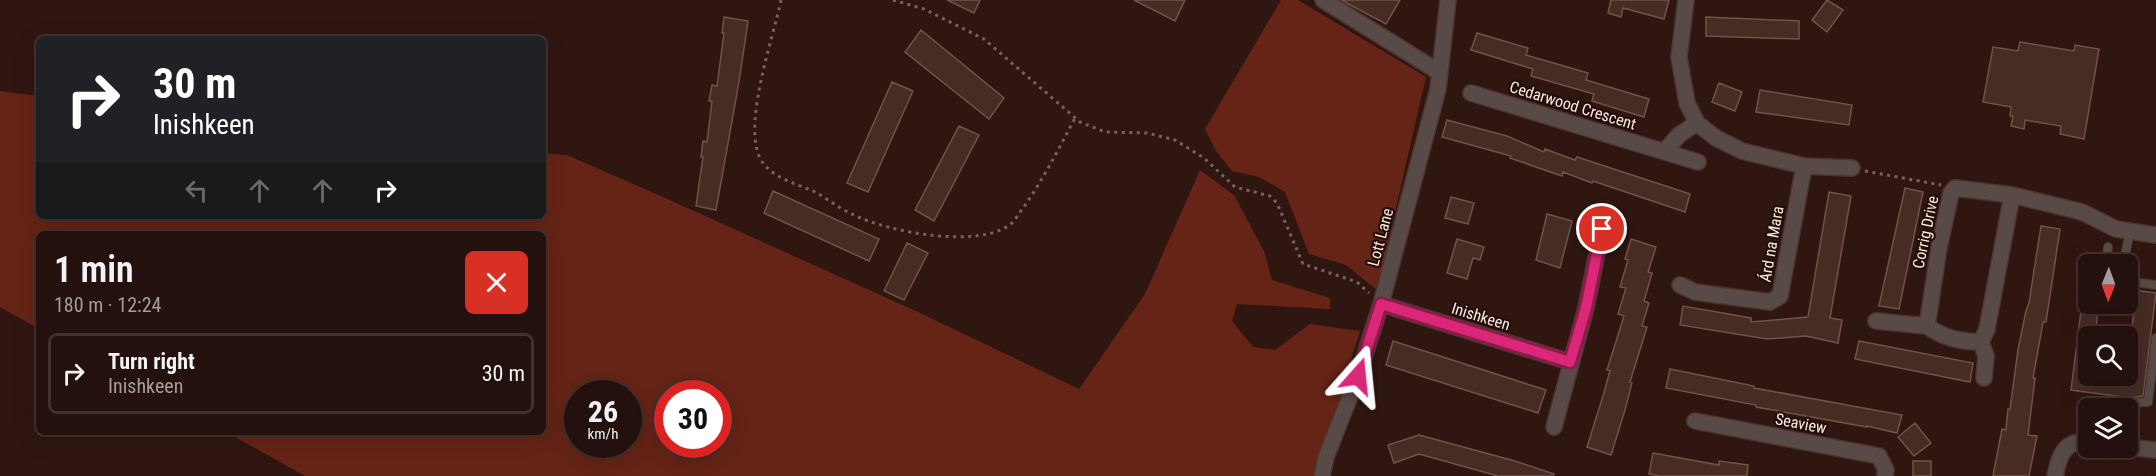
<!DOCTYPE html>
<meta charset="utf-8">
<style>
:root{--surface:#24100c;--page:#2c1915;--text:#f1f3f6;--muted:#a39d9d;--line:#41302d}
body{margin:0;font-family:"Roboto Condensed",sans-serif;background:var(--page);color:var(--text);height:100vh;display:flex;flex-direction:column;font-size:22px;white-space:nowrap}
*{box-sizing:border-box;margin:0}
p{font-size:20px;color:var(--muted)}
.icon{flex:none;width:33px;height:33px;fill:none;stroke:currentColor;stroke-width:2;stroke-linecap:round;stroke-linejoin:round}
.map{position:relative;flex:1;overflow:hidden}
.sheet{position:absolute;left:36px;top:231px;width:510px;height:204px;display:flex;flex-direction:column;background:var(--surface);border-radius:9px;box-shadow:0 6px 24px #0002,0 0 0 2px var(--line)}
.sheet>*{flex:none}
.hud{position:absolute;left:36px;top:36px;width:510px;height:183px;border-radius:9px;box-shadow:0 6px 24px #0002,0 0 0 2px var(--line);background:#202124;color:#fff;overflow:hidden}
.needle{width:39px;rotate:181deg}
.tools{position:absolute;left:2078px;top:254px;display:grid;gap:12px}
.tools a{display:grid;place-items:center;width:60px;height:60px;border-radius:9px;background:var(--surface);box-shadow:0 6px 24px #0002,0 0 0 2px var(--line);font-size:30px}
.speed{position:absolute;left:564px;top:380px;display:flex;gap:12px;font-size:30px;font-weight:700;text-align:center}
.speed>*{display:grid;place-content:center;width:78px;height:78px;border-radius:50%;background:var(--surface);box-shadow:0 6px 24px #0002,0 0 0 2px var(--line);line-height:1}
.speed small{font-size:15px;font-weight:400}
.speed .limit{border:9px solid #d22;background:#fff;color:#111}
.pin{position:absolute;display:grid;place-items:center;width:51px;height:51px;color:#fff;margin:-26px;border:3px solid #fff;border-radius:50%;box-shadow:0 2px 6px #0007}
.me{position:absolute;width:66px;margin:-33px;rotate:18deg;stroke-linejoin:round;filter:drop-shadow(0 0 4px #0008)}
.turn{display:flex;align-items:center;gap:21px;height:126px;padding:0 18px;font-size:27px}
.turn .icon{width:78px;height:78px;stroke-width:2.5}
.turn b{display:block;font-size:42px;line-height:51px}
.lanes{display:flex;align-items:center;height:57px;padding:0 18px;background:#0003;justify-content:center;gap:30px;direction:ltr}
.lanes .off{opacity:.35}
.round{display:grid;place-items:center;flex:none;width:63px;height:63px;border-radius:9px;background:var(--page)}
.overview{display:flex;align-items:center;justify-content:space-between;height:102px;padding:0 18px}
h1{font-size:36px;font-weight:600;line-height:45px}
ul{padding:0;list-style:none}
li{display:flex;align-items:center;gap:18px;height:81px;margin:0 12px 9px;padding:0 6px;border:3px solid var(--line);border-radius:9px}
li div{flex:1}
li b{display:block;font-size:22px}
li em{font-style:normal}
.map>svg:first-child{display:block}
.green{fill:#652415;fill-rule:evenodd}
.building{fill:#472c25;stroke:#71524a;stroke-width:1.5}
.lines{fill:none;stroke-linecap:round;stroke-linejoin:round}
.service-casing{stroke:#4d342e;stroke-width:10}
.minor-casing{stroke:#4d342e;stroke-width:18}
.path{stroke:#79625d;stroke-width:3;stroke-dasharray:3 4.5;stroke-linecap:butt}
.service{stroke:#584b47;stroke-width:8}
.minor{stroke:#584b47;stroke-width:15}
.route-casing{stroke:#8e194d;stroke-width:15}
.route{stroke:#db2777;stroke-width:10}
.labels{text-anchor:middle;stroke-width:4.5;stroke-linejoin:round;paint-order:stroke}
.street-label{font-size:16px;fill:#fce9e5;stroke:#250d08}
</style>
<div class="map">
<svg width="2156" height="476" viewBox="0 0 2156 476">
<rect width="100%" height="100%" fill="#301610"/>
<path class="green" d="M1281,0H1298L1426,77L1377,290L1346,265L1309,254L1285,192L1259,177L1232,171L1216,151L1205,129Z
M0,91L39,96V216H543V153L567,155L663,197L918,312L1079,389L1145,294L1200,170L1234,195L1264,251L1272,280L1330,298V309L1237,304L1232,321L1253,347L1275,350L1310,324L1360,331L1316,476H305L226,432H543V234H39V329L0,307ZM578,393H628V444H578ZM668,393H718V444H668Z"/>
<path class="building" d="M947,0H980L974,13Z
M1134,0H1185L1175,21Z
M1341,0H1400L1386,24Z
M1611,0H1669L1664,19L1623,8L1621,17L1608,13Z
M1827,0L1843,10L1827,32L1812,20Z
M724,17L748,21L739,82L716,210L696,206L703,157H701L703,141L707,142L712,101H709L712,85L717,86L724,33H722Z
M1706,17L1799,21V39L1706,36Z
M921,30L1004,98L989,119L905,52Z
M1477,33L1528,48L1526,55L1588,73L1586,80L1649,99L1644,117L1592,101L1594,94L1531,76L1533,69L1471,50Z
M2020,42L2074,51L2075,45L2099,49L2084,139L2060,134L2061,126L2025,120L2024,129L2011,126L2013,116H2010L2011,107L1983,102L1993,47L2018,51Z
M892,82L913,91L868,192L847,183Z
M1719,83L1742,92L1735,111L1712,102Z
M1760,90L1852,105L1849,125L1756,112Z
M1447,120L1507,136L1544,152L1545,149L1575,160L1577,157L1690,194L1685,212L1593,181L1592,183L1563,172L1562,176L1510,158L1511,156L1442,137Z
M959,126L979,135L934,221L915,210Z
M1905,188L1923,192L1899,309L1879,306Z
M773,191L879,239L869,261L764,213Z
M1829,192L1851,196L1830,318L1842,320L1838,343L1806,336L1767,339L1680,325L1683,306L1751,318V322L1808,317Z
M1451,197L1474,203L1468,224L1445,218Z
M1547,214L1572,221L1560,268L1536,260Z
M2041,226L2060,229L2046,322H2043L2033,378H2035L2028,435L2037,436L2029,476H1993L2002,429L2006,430L2008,409H2010L2018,350L2026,311L2029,303Z
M1457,239L1484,247L1480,260L1473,258L1467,279L1447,273Z
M1631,239L1656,247L1648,272L1652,273L1644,301L1649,303L1642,326L1647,327L1630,382L1632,383L1625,410L1611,455L1587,447L1603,396L1610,371L1607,370L1624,316L1618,314L1626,288L1620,287L1628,260L1625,259Z
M907,243L928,253L904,300L884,291Z
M2127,289L2156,293L2143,396L2130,398L2071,390L2082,303H2099L2095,336H2088V375L2126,377L2127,375L2134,309L2127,308Z
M1393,341L1546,390L1538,413L1386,365Z
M1859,341L1973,363L1970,382L1855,359Z
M1670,369L1754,386V388L1902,415L1897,433L1867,426V427L1756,407V405L1666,388Z
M1915,423L1931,443L1914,456L1898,437Z
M1419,435L1515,461L1554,474L1553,476H1498L1419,454L1394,463L1388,445Z
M1653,453L1719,465V461L1748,465L1747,476H1660L1649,474Z
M1913,461H1931V476H1913Z"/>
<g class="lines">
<defs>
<path id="service" d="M2106,264L2108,247
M2123,264L2130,232
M2127,281L2156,285
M2133,403L2148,402L2156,338"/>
<path id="minor" d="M1323,0L1439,72
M1686,0L1679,57L1687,103L1697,123L1716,138L1742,151L1804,166L1852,168
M1471,93L1698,162
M1665,151L1679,135L1697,123
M2012,195L2082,212L2116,229L2156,235
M1680,285L1695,292L1770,302L1780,296L1804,166
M1381,304L1570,362
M1876,321L1927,326
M1981,342C1961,342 1943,338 1927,326L1939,248L1951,193L1955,188L2012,195L1987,329L1981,342L1986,356L1984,378
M1695,421L1879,456L1886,470L1885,476
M1554,427L1586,308L1602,229
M2127,447L2156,450
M1322,476L1326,457L1358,376L1381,304L1438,89L1448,0
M2055,476C2059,457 2064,439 2088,442"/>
</defs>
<use href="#service" class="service-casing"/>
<use href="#minor" class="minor-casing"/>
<path class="path" d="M781,0C773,39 744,119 759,156C768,177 795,183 815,192C828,199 840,209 854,215C888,232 981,250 1012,223C1016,219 1019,213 1023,208C1043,180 1059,148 1075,118
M893,0L924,9L984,39L1080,122L1105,132L1147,133L1175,140L1204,158L1235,187L1270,196L1277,203L1303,264L1357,282L1369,293
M1865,171L1941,185"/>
<use href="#service" class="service"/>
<use href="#minor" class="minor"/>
</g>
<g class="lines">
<defs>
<path id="route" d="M1358,376L1381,304L1570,362L1586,308L1602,229"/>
</defs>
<use href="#route" class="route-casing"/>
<use href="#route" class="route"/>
</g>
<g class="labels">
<g class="street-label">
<text transform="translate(1573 105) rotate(17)" y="6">Cedarwood Crescent</text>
<text transform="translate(1925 232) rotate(-78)" y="6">Corrig Drive</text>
<text transform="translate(1380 237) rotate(-75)" y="6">Lott Lane</text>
<text transform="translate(1771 244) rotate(-80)" y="6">Árd na Mara</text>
<text transform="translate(1481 316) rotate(17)" y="6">Inishkeen</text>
<text transform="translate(1801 423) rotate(11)" y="6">Seaview</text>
</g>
</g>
</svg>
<div class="tools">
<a><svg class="needle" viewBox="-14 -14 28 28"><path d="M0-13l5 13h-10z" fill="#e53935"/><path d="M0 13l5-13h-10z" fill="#a39d9d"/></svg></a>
<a><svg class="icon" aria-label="search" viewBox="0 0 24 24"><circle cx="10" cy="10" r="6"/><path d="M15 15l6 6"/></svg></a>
<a><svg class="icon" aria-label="layers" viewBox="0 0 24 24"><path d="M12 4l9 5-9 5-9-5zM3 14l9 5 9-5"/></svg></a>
</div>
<div class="speed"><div>26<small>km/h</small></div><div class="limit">30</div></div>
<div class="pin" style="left:1602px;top:229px;background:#d93025"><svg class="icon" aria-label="arrive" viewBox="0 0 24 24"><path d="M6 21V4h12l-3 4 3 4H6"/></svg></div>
<svg class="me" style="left:1358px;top:376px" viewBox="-20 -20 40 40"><path d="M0-17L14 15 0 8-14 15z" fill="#db2777" stroke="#fff" stroke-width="4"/></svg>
<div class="hud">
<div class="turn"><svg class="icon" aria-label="right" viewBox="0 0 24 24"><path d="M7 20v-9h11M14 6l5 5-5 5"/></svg><div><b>30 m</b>Inishkeen</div></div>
<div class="lanes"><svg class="icon off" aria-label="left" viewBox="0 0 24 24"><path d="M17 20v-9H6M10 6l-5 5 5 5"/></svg><svg class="icon off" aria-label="ahead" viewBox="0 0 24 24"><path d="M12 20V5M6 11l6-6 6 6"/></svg><svg class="icon off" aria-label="ahead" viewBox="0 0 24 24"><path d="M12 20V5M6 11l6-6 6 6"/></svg><svg class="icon" aria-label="right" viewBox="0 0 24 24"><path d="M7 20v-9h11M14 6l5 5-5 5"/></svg></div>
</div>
<section class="sheet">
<div class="overview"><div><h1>1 min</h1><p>180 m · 12:24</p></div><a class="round" style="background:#d93025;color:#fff"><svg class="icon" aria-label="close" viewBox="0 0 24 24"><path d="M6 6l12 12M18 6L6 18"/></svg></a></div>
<ul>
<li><svg class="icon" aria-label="right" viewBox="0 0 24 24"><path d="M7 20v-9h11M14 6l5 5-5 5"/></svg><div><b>Turn right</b><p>Inishkeen</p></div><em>30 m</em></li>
</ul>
</section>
</div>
